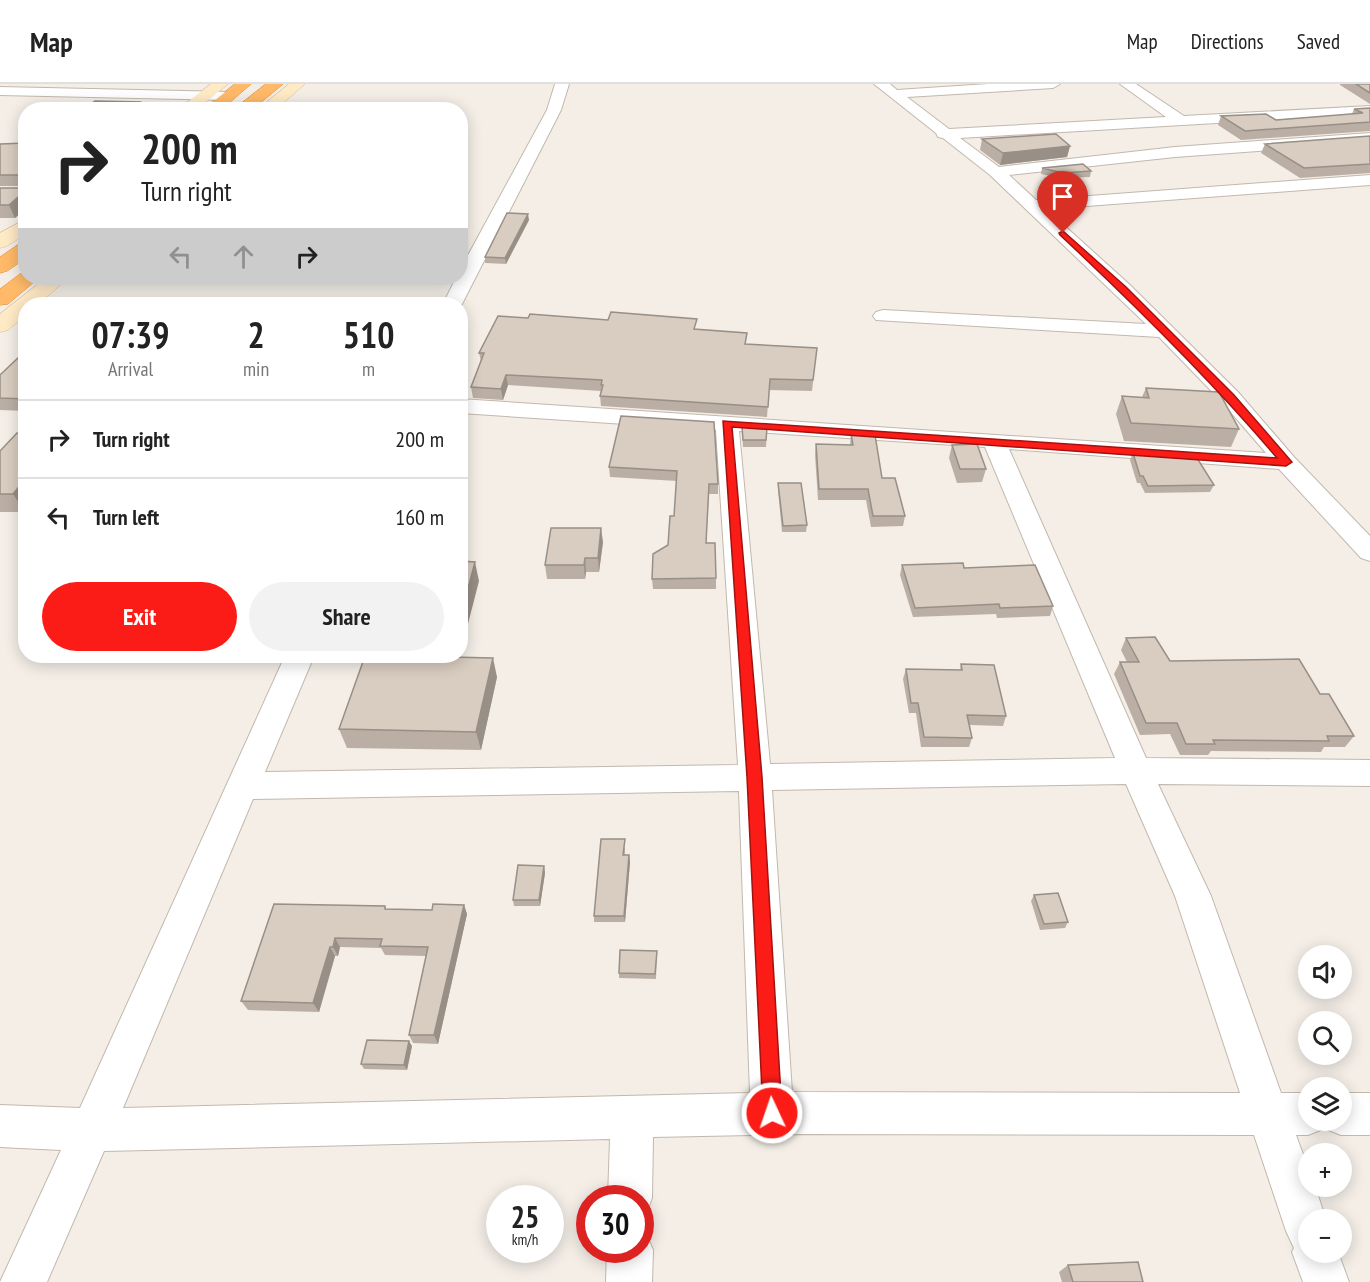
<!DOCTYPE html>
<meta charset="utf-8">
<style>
:root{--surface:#fff;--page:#f2f2f2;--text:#222;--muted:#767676;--line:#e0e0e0;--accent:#fb1c17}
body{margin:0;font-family:"PT Sans Narrow",sans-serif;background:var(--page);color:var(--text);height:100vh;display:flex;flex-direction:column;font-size:22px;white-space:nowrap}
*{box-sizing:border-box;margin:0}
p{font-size:20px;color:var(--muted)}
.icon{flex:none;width:33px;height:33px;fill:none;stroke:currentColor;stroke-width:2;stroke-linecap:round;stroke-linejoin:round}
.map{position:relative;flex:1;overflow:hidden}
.side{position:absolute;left:18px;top:213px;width:450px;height:366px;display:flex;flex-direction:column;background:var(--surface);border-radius:24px;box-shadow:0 3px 15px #0003}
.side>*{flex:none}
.banner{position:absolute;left:18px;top:18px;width:450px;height:183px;border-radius:24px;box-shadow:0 3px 15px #0003;background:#fff;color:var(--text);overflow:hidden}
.fabs{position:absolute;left:1298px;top:861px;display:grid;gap:12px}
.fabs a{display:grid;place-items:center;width:54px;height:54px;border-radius:50%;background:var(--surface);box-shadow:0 3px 15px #0003;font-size:30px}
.speed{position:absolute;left:486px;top:1101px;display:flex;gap:12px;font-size:30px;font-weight:700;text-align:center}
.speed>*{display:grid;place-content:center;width:78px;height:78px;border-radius:50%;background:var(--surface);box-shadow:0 3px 15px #0003;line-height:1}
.speed small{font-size:15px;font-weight:400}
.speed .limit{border:9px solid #d22;background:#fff;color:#111}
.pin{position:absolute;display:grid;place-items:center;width:51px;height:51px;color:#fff;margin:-62px -26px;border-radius:50% 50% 50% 0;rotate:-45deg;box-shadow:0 0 6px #0007}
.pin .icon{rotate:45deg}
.me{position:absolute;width:66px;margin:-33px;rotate:357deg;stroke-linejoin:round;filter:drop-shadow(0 0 4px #0008)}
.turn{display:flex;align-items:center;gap:21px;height:126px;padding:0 24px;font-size:27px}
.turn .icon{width:78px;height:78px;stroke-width:2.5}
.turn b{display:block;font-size:42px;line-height:51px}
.lanes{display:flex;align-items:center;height:57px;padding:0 24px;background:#0003;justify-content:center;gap:30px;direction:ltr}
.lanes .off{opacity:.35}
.eta{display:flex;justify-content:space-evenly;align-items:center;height:102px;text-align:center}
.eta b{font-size:36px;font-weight:600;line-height:42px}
.cta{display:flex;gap:12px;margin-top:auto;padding:12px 24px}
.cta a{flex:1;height:69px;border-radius:36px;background:var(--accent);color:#fff;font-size:24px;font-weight:600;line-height:69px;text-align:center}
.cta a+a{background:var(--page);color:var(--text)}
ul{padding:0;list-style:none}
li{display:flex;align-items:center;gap:18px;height:78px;padding:0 24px;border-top:2px solid var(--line)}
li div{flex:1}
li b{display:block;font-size:22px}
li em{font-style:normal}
header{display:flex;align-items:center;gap:36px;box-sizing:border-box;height:84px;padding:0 30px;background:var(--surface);border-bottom:2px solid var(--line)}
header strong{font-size:28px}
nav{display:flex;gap:33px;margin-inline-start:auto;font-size:21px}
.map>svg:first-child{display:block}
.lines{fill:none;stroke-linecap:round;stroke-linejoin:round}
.street-casing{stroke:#c2b8ad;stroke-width:2}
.secondary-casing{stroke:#d4bc97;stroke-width:1}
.highway-casing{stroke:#df8c37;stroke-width:1}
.street{fill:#fff;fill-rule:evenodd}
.secondary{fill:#ffeac6;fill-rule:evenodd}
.highway{fill:#ffb968;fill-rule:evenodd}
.wall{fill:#bbafa5}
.shaded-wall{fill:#988f86}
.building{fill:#d9ccc0;stroke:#988f86;stroke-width:1.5}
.route{fill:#fb1c17;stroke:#a3120f;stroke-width:1.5}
</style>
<header>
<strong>Map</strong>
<nav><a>Map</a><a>Directions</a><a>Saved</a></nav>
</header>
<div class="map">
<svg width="1370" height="1198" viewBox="0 0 1370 1198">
<rect width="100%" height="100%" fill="#f4eee7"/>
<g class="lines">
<defs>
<path id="street" d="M555,0H569L561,26L462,220L460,222L443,220L456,194H460V186L547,26Z
M874,0H890L897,6L988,0H1060L1053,4L907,13L949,45L1166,33L1120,0H1136L1184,32L1370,22V30L960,54L999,83L1175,63L1370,49V59L1175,73L1009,91L1036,116L1370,91V101L1046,125L1130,201L1238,308L1294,373L1370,452V477L1361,474L1279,385L1009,365L1146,674L1370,676V702L1158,700L1211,812L1281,1009H1308V1036H1341V1009H1370V1051H1341L1326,1045L1324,1041L1323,1045L1308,1051H1296L1308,1084V1102H1315L1326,1136H1308V1168H1338L1349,1198H1303L1292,1168L1294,1164L1286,1147L1254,1051L800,1050L653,1053L652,1114L646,1130L640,1132V1114H608L610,1055L104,1067L47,1198H0L61,1066L0,1063V1021L80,1024L285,572H314L265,688L738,681L716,346L460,329V315L1266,369L1222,318L1159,253L876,236L873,232L876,228L883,226L1146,240L990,91L943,54L938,53L936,49ZM739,347L985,363L1115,674L770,680ZM1126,700L1175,812L1240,1009L792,1008L772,706ZM739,707L750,1009L123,1024L253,715Z
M0,3L229,8L236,12L229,16L0,11Z
M640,1148L646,1150L653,1166L652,1198H606L607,1166H640Z"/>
<path id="secondary" d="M211,0H228L196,26H177Z
M289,0H305L275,26H257Z
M26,135V150L7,162L0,164V149Z
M46,194H68L39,220H26V231L8,246L0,248V230Z"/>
<path id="highway" d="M235,0H251L221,26H203Z
M266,0H283L252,26H233Z
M26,158V174L7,187L0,189V173L19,160Z
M26,188V194H37L34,198L8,220L0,221V205L20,190Z"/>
</defs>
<use href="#street" class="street-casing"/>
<use href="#secondary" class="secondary-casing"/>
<use href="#highway" class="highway-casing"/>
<use href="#street" class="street"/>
<use href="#secondary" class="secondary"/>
<use href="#highway" class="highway"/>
</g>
<path class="wall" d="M1340,0H1370V20L1340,1Z
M1370,24V47L1241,56L1218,41L1221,32L1276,36L1352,30L1354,25Z
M1370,52V89L1300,94L1261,69L1265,60Z
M982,55L1070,62L1067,73L1000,81L980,66Z
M26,59V124L15,134H0V104H22V102H0V60Z
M1042,84L1091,87L1090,93L1061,94L1041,90Z
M529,136L506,180L485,179V173Z
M697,245L746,260L817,264L812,307L769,306L767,333L601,322L600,312L601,307L508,301L503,316L473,314L471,303L481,277L479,269Z
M26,273V327L0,326V291Z
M1146,304L1239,345L1231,363L1124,357L1116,330L1122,312L1142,313Z
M621,332L718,400V410H709L706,459L716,494V505H653L652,495L668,461L674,432L677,397L610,393L609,383Z
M742,343L767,344L766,363H743Z
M851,350L882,394L905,432L903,442L871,443L866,416H818L815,371L816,360L850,361Z
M952,361L986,385L982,398L957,399L949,374Z
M0,367L25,428H0Z
M1133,369L1214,401L1210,408L1145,409L1140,399H1137L1130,376Z
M778,399L807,441L806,448H782L778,406Z
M603,458L599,488H586L585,495H547L545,481Z
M902,481L964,484L1053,522L1050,532L997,534L996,530L913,533L900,491Z
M1126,554L1170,577L1320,610L1354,652L1345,663H1324L1321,668L1211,667L1208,671H1180L1170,650L1140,651L1114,590L1120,578H1127L1121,566Z
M365,572H460V573L497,593L481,666L347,664L339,645Z
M961,580L1006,632L1003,642L970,641L972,654L969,663H921L916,629H909L903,595L906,585L960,586Z
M625,762V771H629L630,778L625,838H594V832Z
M544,782L545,789L540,822H514L513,816Z
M1034,811L1068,838L1065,844L1040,846L1031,817Z
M274,820L385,822L386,825L432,826L464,821L467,830L438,960L413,959L409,951L426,872L385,871L381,864L340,863L338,872H335L319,928L248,926L241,917Z
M657,867L656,895L619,894V889Z
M412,962L407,986L364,985L361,980Z
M1068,1181L1143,1198H1062L1059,1188Z"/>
<path class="shaded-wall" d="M140,18L142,26H131Z
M1070,62L1067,73L1000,81L1003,69Z
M26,106V124L15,134L9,121Z
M528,130L529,136L506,180L505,174Z
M506,291L508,301L503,316L501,305Z
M26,394V427L25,428L13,410Z
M601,444L603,458L599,488L598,474Z
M585,474L586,488L585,495L584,481Z
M475,478L479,497L460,571V534Z
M493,574L497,593L481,666L476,648Z
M629,771L630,778L625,838L624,832Z
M544,782L545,789L540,822L539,816Z
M464,821L467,830L438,960L434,951Z
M335,854L340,863L338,872L333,863Z
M330,863L335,872L319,928L313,919Z
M409,957L412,962L407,986L404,981Z"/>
<path class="building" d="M1356,0H1370V9Z
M95,17L140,18L131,26H82Z
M1370,24V38L1245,47L1221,32L1266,30L1276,36L1363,29L1354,25Z
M1056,50L1070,62L1003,69L982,55Z
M1370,52V80L1304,84L1265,60Z
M26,59V106L9,121H0V104H22V91H0V60Z
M1083,80L1091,87L1063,89L1042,84Z
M507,129L528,130L505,174L485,173Z
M611,228L697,235L694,245L747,249L745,260L817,264L813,296L770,295L768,323L600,312L603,301H601L602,296L506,291L501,305L471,303L484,269H479L498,232L528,234L530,230L608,236Z
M19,273H26V315L0,314V291Z
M1146,304L1219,308L1239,345L1131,339L1122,312L1149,314Z
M621,332L714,338L718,400H709L706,459H715L716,494L652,495L653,470L668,461L670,432H674L677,387L609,383Z
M742,343L767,344L766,356H743Z
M17,349H26V394L13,410H0V367Z
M851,350L875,351L882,394H895L905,432H873L868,405H819L816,360L853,361Z
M977,360L986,385H960L952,361Z
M1133,369L1197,374L1214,401L1148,402L1143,392H1140Z
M778,399H801L807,441L783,442Z
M551,444H601L598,474H585L584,481H545Z
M460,477L475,478L460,534Z
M963,479L964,484L1035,481L1053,522L1000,524L999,520L915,524L902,481Z
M1155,553L1170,577L1299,575L1320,610H1329L1354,652H1327L1329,657L1213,656L1215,660H1186L1177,639H1146L1120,578H1139L1126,554Z
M365,572H451L450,573L493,574L476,648L339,645Z
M961,580L994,581L1006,632L967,631L972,654L924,653L918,619H911L906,585L962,586Z
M601,755H625L623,771H629L624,832H594Z
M518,781L544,782L539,816H513Z
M1058,809L1068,838L1044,840L1034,811Z
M274,820L385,822V825L432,826L433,820L464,821L434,951H409L428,863L380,862L382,855L335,854L333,863H330L313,919L241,917Z
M620,866L657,867L655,890L619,889Z
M367,956L409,957L404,981L361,980Z
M1138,1178L1143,1198H1073L1068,1181Z"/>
<path class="route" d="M1063,147L1126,203L1234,311L1292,378L1286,382L732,343L762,693L782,1029L779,1036L772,1039L765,1036L763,1029L747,693L723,337L1277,374C1210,295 1136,222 1060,151L1059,149Z"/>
</svg>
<div class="fabs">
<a><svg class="icon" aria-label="sound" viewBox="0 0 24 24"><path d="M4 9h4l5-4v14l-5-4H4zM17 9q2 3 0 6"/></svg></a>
<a><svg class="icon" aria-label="search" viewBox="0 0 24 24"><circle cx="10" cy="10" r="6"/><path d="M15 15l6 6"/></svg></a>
<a><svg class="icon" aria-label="layers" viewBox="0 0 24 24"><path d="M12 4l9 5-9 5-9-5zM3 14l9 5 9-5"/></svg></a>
<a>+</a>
<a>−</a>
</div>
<div class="speed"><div>25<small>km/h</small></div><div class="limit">30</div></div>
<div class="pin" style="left:1063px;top:149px;background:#d93025"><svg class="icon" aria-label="arrive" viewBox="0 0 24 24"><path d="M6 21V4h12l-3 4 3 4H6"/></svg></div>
<svg class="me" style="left:772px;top:1029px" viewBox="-20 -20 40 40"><circle r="17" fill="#fb1c17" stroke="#fff" stroke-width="3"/><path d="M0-11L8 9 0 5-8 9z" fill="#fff"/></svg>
<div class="banner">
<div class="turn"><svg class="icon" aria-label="right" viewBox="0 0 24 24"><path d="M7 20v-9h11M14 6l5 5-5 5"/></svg><div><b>200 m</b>Turn right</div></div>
<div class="lanes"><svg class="icon off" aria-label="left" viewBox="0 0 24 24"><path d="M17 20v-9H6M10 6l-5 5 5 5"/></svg><svg class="icon off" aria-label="ahead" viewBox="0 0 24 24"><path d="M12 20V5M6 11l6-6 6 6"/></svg><svg class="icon" aria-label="right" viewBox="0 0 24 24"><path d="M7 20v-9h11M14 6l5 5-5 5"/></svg></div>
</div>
<section class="side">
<div class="eta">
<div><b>07:39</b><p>Arrival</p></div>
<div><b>2</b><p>min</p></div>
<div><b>510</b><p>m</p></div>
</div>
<ul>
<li><svg class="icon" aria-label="right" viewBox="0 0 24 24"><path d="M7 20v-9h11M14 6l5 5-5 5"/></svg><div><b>Turn right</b></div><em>200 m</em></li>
<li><svg class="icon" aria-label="left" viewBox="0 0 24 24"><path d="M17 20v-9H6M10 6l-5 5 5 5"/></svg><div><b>Turn left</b></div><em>160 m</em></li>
</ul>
<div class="cta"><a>Exit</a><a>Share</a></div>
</section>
</div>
